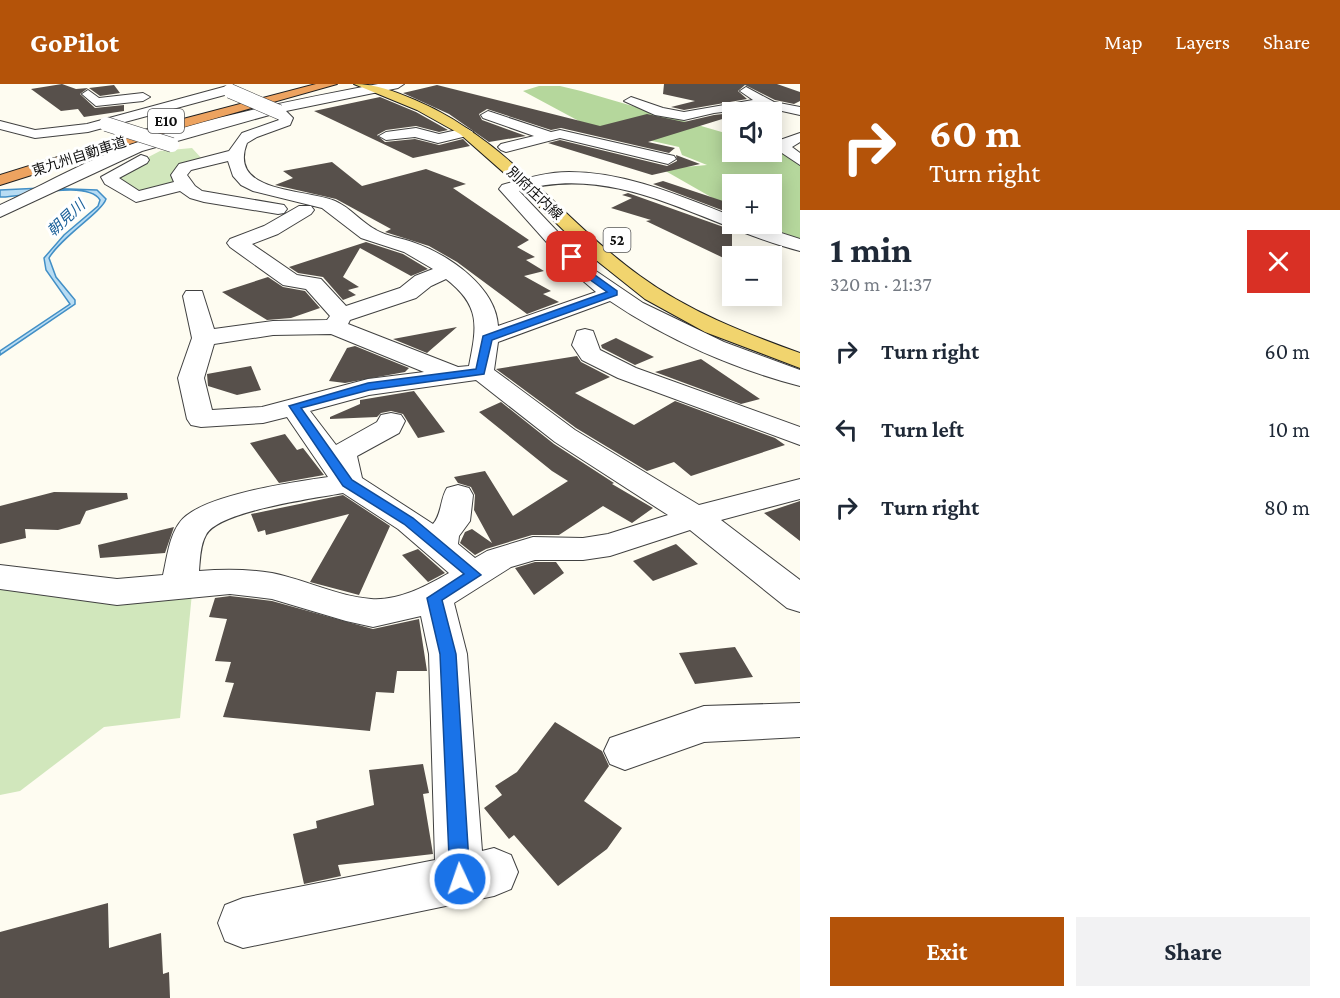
<!DOCTYPE html>
<meta charset="utf-8">
<style>
:root{--surface:#fff;--page:#f2f2f3;--text:#1f2937;--muted:#747a83;--accent:#b45309}
body{margin:0;font-family:"Crimson Pro","Noto Sans JP",serif;background:var(--page);color:var(--text);height:100vh;display:flex;flex-direction:column;font-size:22px;white-space:nowrap}
*{box-sizing:border-box;margin:0}
p{font-size:20px;color:var(--muted)}
.icon{flex:none;width:33px;height:33px;fill:none;stroke:currentColor;stroke-width:2;stroke-linecap:round;stroke-linejoin:round}
.map{position:relative;flex:1;overflow:hidden}
.sheet{display:flex;flex-direction:column;background:var(--surface);width:540px}
.sheet>*{flex:none}
.hud{background:#b45309;color:#fff;overflow:hidden}
.tools{position:absolute;left:722px;top:18px;display:grid;gap:12px}
.tools a{display:grid;place-items:center;width:60px;height:60px;border-radius:0px;background:var(--surface);box-shadow:0 3px 15px #0003;font-size:30px}
.pin{position:absolute;display:grid;place-items:center;width:51px;height:51px;color:#fff;margin:-26px;border-radius:12px;box-shadow:0 3px 9px #0006}
.me{position:absolute;width:66px;margin:-33px;rotate:357deg;stroke-linejoin:round;filter:drop-shadow(0 0 4px #0008)}
.turn{display:flex;align-items:center;gap:21px;height:126px;padding:0 30px;font-size:27px}
.turn .icon{width:78px;height:78px;stroke-width:2.5}
.turn b{display:block;font-size:42px;line-height:51px}
.round{display:grid;place-items:center;flex:none;width:63px;height:63px;border-radius:0px;background:var(--page)}
.overview{display:flex;align-items:center;justify-content:space-between;height:102px;padding:0 30px}
h1{font-size:36px;font-weight:700;line-height:45px}
.primary-button{display:flex;gap:12px;margin-top:auto;padding:12px 30px}
.primary-button a{flex:1;height:69px;border-radius:0px;background:var(--accent);color:#fff;font-size:24px;font-weight:700;line-height:69px;text-align:center}
.primary-button a+a{background:var(--page);color:var(--text)}
ul{padding:0;list-style:none}
li{display:flex;align-items:center;gap:18px;height:78px;padding:0 30px}
li div{flex:1}
li b{display:block;font-size:22px}
li em{font-style:normal}
header{display:flex;align-items:center;gap:36px;box-sizing:border-box;height:84px;padding:0 30px;background:var(--accent);color:#fff}
header strong{font-size:28px}
nav{display:flex;gap:33px;margin-inline-start:auto;font-size:21px}
main{display:flex;flex:1;min-height:0}
.map>svg:first-child{display:block}
.green{fill:#d1e7bc}
.forest{fill:#b5d79c}
.water{fill:#b8dcf3;stroke:#428fc6;stroke-width:1.5}
.building{fill:#57504b}
.lines{fill:none;stroke-linecap:round;stroke-linejoin:round}
.minor-casing{stroke:#414141;stroke-width:2}
.major-casing{stroke:#1f1f1f;stroke-width:2}
.highway-casing{stroke:#1f1f1f;stroke-width:2}
.minor{fill:#fff;fill-rule:evenodd}
.major{fill:#f1d46e;fill-rule:evenodd}
.highway{fill:#eda360;fill-rule:evenodd}
.minor-bridge-casing{stroke:#414141;stroke-width:15;stroke-linecap:butt}
.minor-bridge{stroke:#fff;stroke-width:14}
.route{fill:#1a73e8;stroke:#114b97;stroke-width:1.5}
.labels{text-anchor:middle;stroke-width:6;stroke-linejoin:round;paint-order:stroke}
.far-street-label{font-size:14px;fill:#0e0e0e;stroke:#fff}
.shield{fill:#fff;stroke:#565656;stroke-width:1.5}
.shield-label{font-size:15px;font-weight:bold;fill:#0e0e0e}
.far-water-label{font-size:15px;font-style:italic;fill:#1d629a;stroke:#fff}
</style>
<header>
<strong>GoPilot</strong>
<nav><a>Map</a><a>Layers</a><a>Share</a></nav>
</header>
<main>
<div class="map">
<svg width="800" height="914" viewBox="0 0 800 914">
<rect width="100%" height="100%" fill="#fefcf1"/>
<path class="green" d="M192,64L203,76L184,82L178,100L139,111L114,91L160,67Z
M0,501L192,509L180,634L104,643L20,707L0,711Z"/>
<path class="forest" d="M539,2H560L581,7L732,51V68H771V64L800,78V155L759,140H771V100H732V125L662,85L707,81L682,71L679,63L590,43L523,7Z"/>
<path class="water" d="M42,104L97,106L106,115C102,128 61,153 49,174L56,193L75,216V220L0,271V267L70,220L46,186L44,174L64,151L98,122L100,116C87,95 21,114 0,113V106Z"/>
<path class="building" d="M62,0L76,5L88,4L80,10L95,24L124,21V27L84,33L78,25L61,27L31,5Z
M664,0H777L800,8V17L794,20L775,16L745,1L738,7L747,15L684,26L671,23L695,17L663,10Z
M114,1L120,9L100,12L89,4Z
M437,1L600,42L647,30L684,38L714,31L732,29V32L648,58L675,64L669,69L561,44L551,46L487,25L479,30L482,36L526,52L489,58L449,30L403,9Z
M380,13L416,28L448,46L439,48L416,42L386,46L377,51L385,58L415,55L439,61L463,55L470,62L413,74L314,27Z
M560,56L667,82L677,77L676,71L700,80L652,91L548,59Z
M332,78L362,102L426,85L466,100L453,104L529,156L517,163L535,173L526,176L544,187L524,192L551,207L543,210L559,218L527,230L457,178L429,162L385,148L391,145L336,115L275,101L293,94L283,87Z
M663,97L732,120V130L653,100Z
M628,109L732,146V178L646,137L651,136L611,124L632,114L622,111Z
M366,158L403,170L428,185L411,192L360,164L343,193L359,203L348,206L356,211L343,216L323,193L298,189L289,183Z
M268,193L283,203L305,207L320,224L291,234L267,236L222,208Z
M457,243L427,269L393,255Z
M616,254L654,273L635,281L602,264L601,261Z
M355,262L409,284L405,288L345,299L329,297L347,264Z
M577,272L581,278L610,293L575,309L634,341L675,317L775,354L785,361L691,392L674,378L647,387L576,344L496,285Z
M701,275L760,315L741,320L655,288Z
M251,282L261,306L237,311L208,302L207,290Z
M414,307L445,348L418,354L403,330L391,327L381,329L377,333L330,335V333L360,320V316Z
M501,318L554,360L614,399L612,400L653,424L632,439L603,422L559,451H532L486,465L475,471L460,459L465,448L472,445L492,459L474,426L475,411L471,403L458,399L454,393L485,387L513,432L568,397L552,387L479,328Z
M285,350L297,366L303,364L324,391L279,399L250,359Z
M54,408L127,409L128,415L86,427L80,440L58,446L25,445L26,454L0,460V422Z
M343,411L390,442L359,511L310,498L349,430L266,451L265,446L258,448L251,430Z
M800,417V457L764,429Z
M174,443L165,469L100,474L98,461Z
M676,460L698,480L653,497L633,477Z
M418,465L445,489L428,498L402,471Z
M535,478H556L564,489L534,511L515,484Z
M230,512L272,517L373,545L419,535L427,587H397L394,609L376,608L370,647L223,633L234,599L225,598L231,578L215,577L227,535L209,533L215,514Z
M735,563L753,593L695,600L679,569Z
M555,638L602,667L609,682L584,717L622,744L607,765L558,802L514,751L509,755L484,724L502,711L495,702L517,688Z
M423,680L429,709L423,710L433,770L338,781L341,792L304,800L293,750L317,744L316,737L374,721L369,686Z
M108,819L109,864L161,849L163,890L169,888L170,914H0V848Z"/>
<g class="lines">
<defs>
<path id="minor" d="M378,0H404L398,4L286,27L293,34L290,41L257,53L247,59C227,110 308,105 335,117C351,124 361,138 376,146C388,153 402,154 415,159C449,171 496,203 498,242L596,208L575,190L499,105L502,101C524,95 546,88 569,88C626,88 680,112 732,132V140H753L800,155V167C705,143 619,77 519,107L593,185L643,219L724,258L800,286V302C734,285 666,255 610,217L498,258L494,286L575,346L699,421L800,395V415L721,436L800,496V528L787,524L690,446L610,472L583,476H535L511,483L454,519L467,570L482,767L494,764L511,771L518,788L511,805L494,812L243,864L225,857L218,839L225,821L243,814L435,776L429,570L421,532L373,543L346,537L272,515L230,510L117,521L0,505V481L117,495L163,491C167,474 169,452 180,438C200,411 294,398 328,393L287,333L263,339L201,343L191,341L187,335L178,294L192,254L183,212L186,207H202L214,245L273,237L327,236L330,232L306,205L283,201L230,163L227,159L230,155L264,142L299,122H311L314,126L311,130L278,150L252,160L297,191L321,195L346,222L400,204L415,192L433,185L404,168L361,154L322,124L253,107L241,101L233,92L228,77L191,86L187,91L195,102L202,107L284,121L287,125L284,129L278,130L204,118L190,114L180,107L136,118L105,100L101,93L141,71L147,73L149,76L147,79L119,94L139,107L174,98L171,91L179,80L229,67L242,49L279,36L273,30L142,67L0,133V121C39,103 76,82 116,66C200,34 290,17 378,0ZM446,195C481,222 477,242 469,282L458,283L348,240L350,236L416,214L431,202ZM331,250L424,288L368,295L262,323L212,326L204,294L214,260L273,251ZM476,296L555,358L668,431L608,450L583,454L533,453L487,467L475,474L458,460L459,452L470,437L473,411L469,404L458,401L447,404C440,415 442,430 433,440L362,394L357,372L399,349L405,337L401,331L391,329L381,331L377,338L336,361L310,327L369,311ZM343,409L398,445L449,489C426,502 399,517 371,515C337,512 306,496 272,489C248,485 223,485 199,487C200,476 200,461 206,451C218,427 316,414 343,409Z
M227,2L232,3V9L88,48L35,54L0,45V37L35,46L87,40Z
M746,3L774,18L800,23V31L764,23L714,29L684,36L655,31L624,17L631,13L663,24L684,28L753,16L740,7Z
M88,6L99,14L143,9L150,13L143,17L96,22L82,10Z
M488,27L551,48L560,46L674,72L676,75L668,80L560,54L506,68L501,66L498,63L501,60L534,52L483,34L481,31Z
M416,44L439,50L466,44L473,48L471,51L438,59L415,53L386,56L379,52L386,48Z
M800,49V58L792,63L800,69V81L776,65L780,56Z
M585,245L593,247L600,266L636,284L800,343V361L618,294L582,276L572,261L577,247Z
M800,619V653L704,658L625,686L610,680L604,667L610,654L704,622Z"/>
<path id="major" d="M354,0C376,0 394,7 415,16C506,54 562,136 640,192C688,227 744,249 800,269V284L705,248L645,215L586,168L511,95L460,50L417,26Z"/>
<path id="highway" d="M316,0H337L174,46L0,101V91L164,40Z"/>
</defs>
<use href="#minor" class="minor-casing"/>
<use href="#major" class="major-casing"/>
<use href="#highway" class="highway-casing"/>
<use href="#minor" class="minor"/>
<use href="#major" class="major"/>
<use href="#highway" class="highway"/>
<defs>
<path id="minor-bridge" d="M230,7L279,28
M106,40L172,61"/>
</defs>
<use href="#minor-bridge" class="minor-bridge-casing"/>
<use href="#minor-bridge" class="minor-bridge"/>
</g>
<path class="route" d="M569,171H575L588,186L617,207V211L492,256L484,290L369,306L301,324L352,396L413,434L481,491L442,516L456,570L470,795L467,802L460,804L453,802L450,795L440,570L427,514L464,490L404,440L343,402L289,322L368,299L476,285L483,252L607,208L582,190Z"/>
<g class="labels">
<g class="far-street-label">
<text transform="translate(79 72) rotate(-18)" y="5">東九州自動車道</text>
<text transform="translate(535 109) rotate(43)" y="5">別府庄内線</text>
</g>
<g class="shield">
<rect x="148" y="25" width="36" height="24" rx="4.5"/>
<rect x="603.5" y="144" width="27" height="24" rx="4.5"/>
</g>
<g class="shield-label">
<text x="166" y="42">E10</text>
<text x="617" y="161">52</text>
</g>
<g class="far-water-label">
<text transform="translate(66 134) rotate(-43)" y="5">朝見川</text>
</g>
</g>
</svg>
<div class="tools">
<a><svg class="icon" aria-label="sound" viewBox="0 0 24 24"><path d="M4 9h4l5-4v14l-5-4H4zM17 9q2 3 0 6"/></svg></a>
<a>+</a>
<a>−</a>
</div>
<div class="pin" style="left:572px;top:173px;background:#d93025"><svg class="icon" aria-label="arrive" viewBox="0 0 24 24"><path d="M6 21V4h12l-3 4 3 4H6"/></svg></div>
<svg class="me" style="left:460px;top:795px" viewBox="-20 -20 40 40"><circle r="17" fill="#1a73e8" stroke="#fff" stroke-width="3"/><path d="M0-11L8 9 0 5-8 9z" fill="#fff"/></svg>
</div>
<section class="sheet">
<div class="hud">
<div class="turn"><svg class="icon" aria-label="right" viewBox="0 0 24 24"><path d="M7 20v-9h11M14 6l5 5-5 5"/></svg><div><b>60 m</b>Turn right</div></div>
</div>
<div class="overview"><div><h1>1 min</h1><p>320 m · 21:37</p></div><a class="round" style="background:#d93025;color:#fff"><svg class="icon" aria-label="close" viewBox="0 0 24 24"><path d="M6 6l12 12M18 6L6 18"/></svg></a></div>
<ul>
<li><svg class="icon" aria-label="right" viewBox="0 0 24 24"><path d="M7 20v-9h11M14 6l5 5-5 5"/></svg><div><b>Turn right</b></div><em>60 m</em></li>
<li><svg class="icon" aria-label="left" viewBox="0 0 24 24"><path d="M17 20v-9H6M10 6l-5 5 5 5"/></svg><div><b>Turn left</b></div><em>10 m</em></li>
<li><svg class="icon" aria-label="right" viewBox="0 0 24 24"><path d="M7 20v-9h11M14 6l5 5-5 5"/></svg><div><b>Turn right</b></div><em>80 m</em></li>
</ul>
<div class="primary-button"><a>Exit</a><a>Share</a></div>
</section>
</main>
